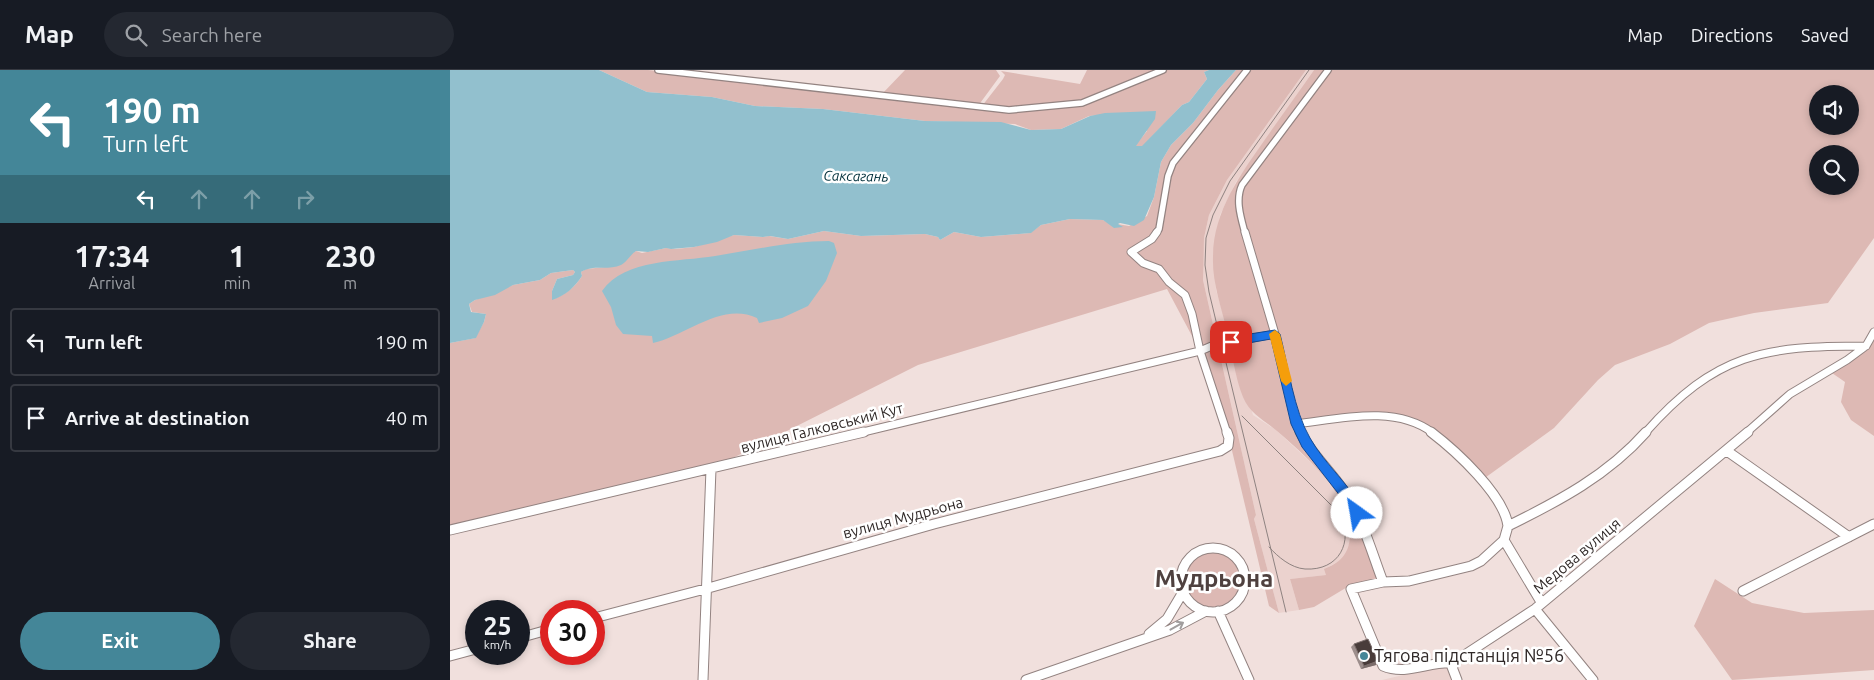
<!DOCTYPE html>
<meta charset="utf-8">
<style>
:root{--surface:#171b24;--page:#242831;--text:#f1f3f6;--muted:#9ea1a6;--line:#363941;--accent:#448698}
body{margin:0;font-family:Ubuntu,sans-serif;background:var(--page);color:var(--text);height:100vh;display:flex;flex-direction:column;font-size:19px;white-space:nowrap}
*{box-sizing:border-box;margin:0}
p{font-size:16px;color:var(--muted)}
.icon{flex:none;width:28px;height:28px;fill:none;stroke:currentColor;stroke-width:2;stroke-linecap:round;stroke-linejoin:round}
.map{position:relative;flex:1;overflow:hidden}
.side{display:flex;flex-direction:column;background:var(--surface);width:450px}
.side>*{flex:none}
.banner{background:#448698;color:#fff;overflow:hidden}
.buttons{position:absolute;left:1359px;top:15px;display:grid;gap:10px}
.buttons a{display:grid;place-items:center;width:50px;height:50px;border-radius:50%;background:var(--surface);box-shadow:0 2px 8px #0003;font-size:25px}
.speed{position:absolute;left:15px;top:530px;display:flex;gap:10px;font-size:25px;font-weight:700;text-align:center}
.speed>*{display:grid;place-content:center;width:65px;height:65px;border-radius:50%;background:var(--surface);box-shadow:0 2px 8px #0003;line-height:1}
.speed small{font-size:12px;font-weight:400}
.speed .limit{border:8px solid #d22;background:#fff;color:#111}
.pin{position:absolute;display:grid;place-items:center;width:42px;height:42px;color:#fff;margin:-21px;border-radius:10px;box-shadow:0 2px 8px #0006}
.me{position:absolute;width:55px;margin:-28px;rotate:328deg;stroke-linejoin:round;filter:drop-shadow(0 0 4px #0008)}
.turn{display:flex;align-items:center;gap:18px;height:105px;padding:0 20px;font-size:22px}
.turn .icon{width:65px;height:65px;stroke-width:2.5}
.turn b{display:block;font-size:35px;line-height:42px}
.lanes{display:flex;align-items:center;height:48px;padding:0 20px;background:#0003;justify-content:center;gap:25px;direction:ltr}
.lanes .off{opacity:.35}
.eta{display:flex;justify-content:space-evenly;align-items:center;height:85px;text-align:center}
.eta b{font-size:30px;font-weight:700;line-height:35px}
.cta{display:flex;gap:10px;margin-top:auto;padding:10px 20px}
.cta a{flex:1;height:58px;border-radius:30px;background:var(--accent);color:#fff;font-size:20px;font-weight:700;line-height:58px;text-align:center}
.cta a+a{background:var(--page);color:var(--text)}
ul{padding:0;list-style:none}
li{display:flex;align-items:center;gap:15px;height:68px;margin:0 10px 8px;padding:0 10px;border:2px solid var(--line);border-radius:5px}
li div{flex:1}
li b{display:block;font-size:19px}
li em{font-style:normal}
header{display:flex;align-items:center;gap:30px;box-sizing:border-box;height:70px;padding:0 25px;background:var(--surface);border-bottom:1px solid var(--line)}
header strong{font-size:24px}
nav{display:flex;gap:28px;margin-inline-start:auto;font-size:18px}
.search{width:350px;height:45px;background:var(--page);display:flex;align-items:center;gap:12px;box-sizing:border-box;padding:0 18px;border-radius:28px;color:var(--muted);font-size:19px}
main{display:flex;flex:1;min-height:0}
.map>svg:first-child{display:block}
.built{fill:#ebd2ce}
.green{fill:#ddb9b4;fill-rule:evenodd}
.water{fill:#92c0ce}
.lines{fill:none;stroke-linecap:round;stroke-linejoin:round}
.street-tunnel{stroke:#cabbb9;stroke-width:7;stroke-dasharray:7 4;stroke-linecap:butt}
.street-far2-casing{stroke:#938381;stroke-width:8}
.street-far1-casing{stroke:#938381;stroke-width:9}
.street-casing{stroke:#938381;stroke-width:11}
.street-far2{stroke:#fff;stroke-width:5.5}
.street-far1{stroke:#fff;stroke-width:7}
.street{stroke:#fff;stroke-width:9}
.tram{stroke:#8e8280;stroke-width:1}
.wall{fill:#9d8e8c}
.shaded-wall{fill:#7b6d6b}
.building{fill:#493c3a;stroke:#7b6d6b}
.oneway{stroke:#a19e9e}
.route{fill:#1a73e8;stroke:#114b97}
.slow{fill:#f59e0b}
.poi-dot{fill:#448698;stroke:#fff;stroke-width:2}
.labels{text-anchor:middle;stroke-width:5;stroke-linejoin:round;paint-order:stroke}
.far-water-label{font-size:14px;font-style:italic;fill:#012f3a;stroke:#fff}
.street-label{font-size:15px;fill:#2f2827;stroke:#fff}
.near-poi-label{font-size:18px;fill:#2f2827;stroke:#fff;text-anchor:start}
.near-district-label{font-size:24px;font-weight:bold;fill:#4f413f;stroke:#fff}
</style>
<header>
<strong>Map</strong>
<div class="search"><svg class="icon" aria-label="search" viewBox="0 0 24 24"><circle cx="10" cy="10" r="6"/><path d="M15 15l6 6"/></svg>Search here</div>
<nav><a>Map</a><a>Directions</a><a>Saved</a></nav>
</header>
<main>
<section class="side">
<div class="banner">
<div class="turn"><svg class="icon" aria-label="left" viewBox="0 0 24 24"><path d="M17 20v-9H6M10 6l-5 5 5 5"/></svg><div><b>190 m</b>Turn left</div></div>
<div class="lanes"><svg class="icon" aria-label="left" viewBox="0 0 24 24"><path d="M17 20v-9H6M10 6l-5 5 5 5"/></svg><svg class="icon off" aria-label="ahead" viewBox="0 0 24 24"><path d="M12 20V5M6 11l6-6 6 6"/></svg><svg class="icon off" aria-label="ahead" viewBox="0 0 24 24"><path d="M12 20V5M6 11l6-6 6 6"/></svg><svg class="icon off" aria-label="right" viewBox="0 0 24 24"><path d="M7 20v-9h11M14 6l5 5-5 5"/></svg></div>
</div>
<div class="eta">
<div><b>17:34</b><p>Arrival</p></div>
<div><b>1</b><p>min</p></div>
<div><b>230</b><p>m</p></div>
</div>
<ul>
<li><svg class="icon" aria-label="left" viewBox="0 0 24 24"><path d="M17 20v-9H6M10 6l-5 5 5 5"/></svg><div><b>Turn left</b></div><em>190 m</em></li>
<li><svg class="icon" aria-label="arrive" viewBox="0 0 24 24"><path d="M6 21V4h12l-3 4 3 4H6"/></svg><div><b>Arrive at destination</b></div><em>40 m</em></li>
</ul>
<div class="cta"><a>Exit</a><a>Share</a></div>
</section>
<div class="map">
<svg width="1424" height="610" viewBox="0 0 1424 610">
<rect width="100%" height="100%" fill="#f1e0dd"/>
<path class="built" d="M856,0H864L786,112L770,145L763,186L766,220L803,345L826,360L872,403L892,433L899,450L900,471L897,482L891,490L875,499L877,505L840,509L849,540L829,543L804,449L806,445L753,210L752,193L754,168L759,145L777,110Z
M995,595L1003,610H932Z"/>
<path class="green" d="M149,0H198L544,40L632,34L716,0H759L754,2L757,9L739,32L732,35L692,77L685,76L697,61L677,43L639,46L611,59L581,60L565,54L475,51L373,39L305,36L262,27L197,22Z
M455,0H546L550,6L528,36L432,24Z
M637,0H709L632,32L559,39L532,36L553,9L555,5L551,1L630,14Z
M786,0H856L777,110L759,145L754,168L753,210L806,445L804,449L829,543L819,536L779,368L750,281L717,219L468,295L261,399L0,460V273L25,268L34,252L36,244L22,242L19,234L25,230L63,215L90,210L101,203L123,200L125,202L123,205L107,209L102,221L103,229C114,226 126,216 132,206L131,202L136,199L155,197L186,181L192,183L216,178L226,179L244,177L284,165L313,167L319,166L338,169L374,161L411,166L475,164L488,167L490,170L504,162L531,167L580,163L591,155L620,149L653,150L662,155L672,157L667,154L679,156L697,146L704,127L711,92L721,75L743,53L768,20Z
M864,0H1424V168L1378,233L1304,243L1259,253L1220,274L1165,295L1148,310L1104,358L1032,410L973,356L941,347L847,354L896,423L931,507L899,516L864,537L849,540L840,509L876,505L874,499C890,493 899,484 900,466C901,425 856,386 827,361C814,350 800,344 793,327C785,308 782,281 777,261C771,236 762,212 763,187C763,141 791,104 816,68C832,45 848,23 864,0ZM1368,24H1400V56H1368ZM1368,84H1400V116H1368Z
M1424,268V366L1401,350L1391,332L1395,312L1382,303Z
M732 510a31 31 0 1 1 62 0a31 31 0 1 1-62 0Z
M1265,509L1302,533L1354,543L1424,540V600L1282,610L1244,556Z"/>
<path class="water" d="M0,0H149L197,22L262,27L305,36L373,39L475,51L551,52L581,60L611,59L640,46L655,43L706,41L705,49L686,76H692L732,35L739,32L757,9L754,2L759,0H786L768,20L743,53L721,75L711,92L704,127L694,150L684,156L670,153L668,154L673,157L664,158L653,150L620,149L591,155L581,163L531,167L504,162L490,170L488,167L475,164L411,166L374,161L338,169L320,166L313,167L284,165L267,172L244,177L221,179L216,178L198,182L186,181C180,185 177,192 171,195C158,201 143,194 131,202L132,206C125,217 115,226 102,230V221L107,209L123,205L125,202L123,200L101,203L90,210L63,215L45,225L25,230L19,234L21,242L36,244L34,252L26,268L0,273Z
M379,171L384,173L387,183L376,211L358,236L332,248L309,253L307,248C272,231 235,266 203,273L202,266L173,264L166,255L161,237L152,221C175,188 230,192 265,186C303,180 341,171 379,171Z"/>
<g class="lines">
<path class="street-tunnel" d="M764,275L781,272"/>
<defs>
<path id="street-far2" d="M208,0L559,40L632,33L713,0
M706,163L709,159L718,106L723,93L797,0
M795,163C791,148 785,130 792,115L878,0"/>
<path id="street-far1" d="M707,162L702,169L681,182L693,193L709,199L719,212L735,225L742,244L750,281L777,363
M795,162L825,264L846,354L851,363
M781,272L825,264
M846,354C889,349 945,334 983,363
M409,363L750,281L764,275
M1195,363C1266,283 1313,276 1416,276
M1296,363L1340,324L1397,290L1416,276L1424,262"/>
<path id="street" d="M850,362C862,385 882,402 896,424C913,450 922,483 933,512
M981,362C1006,381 1054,425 1058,456
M1277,381L1399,467
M0,460L414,362
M1054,470L1091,532
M731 510a32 32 0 1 1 64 0a32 32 0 1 1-64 0Z
M1293,521L1424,454
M1085,539L1143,610
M768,541L799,610
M144,548L255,519L484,454L770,381L778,376L779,368L777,362
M699,564L717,549L733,522
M69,568L101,559
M0,586L26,579
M1003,593C979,591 957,606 933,596L901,519L933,512L959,511L1021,496L1031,491L1054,470L1058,456C1109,431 1158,405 1196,362
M253,610L261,399
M576,610L720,560L756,541
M1007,610L1002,597L1007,590L1085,539L1298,362"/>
</defs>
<use href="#street-far2" class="street-far2-casing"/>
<use href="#street-far1" class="street-far1-casing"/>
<use href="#street" class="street-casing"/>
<use href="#street-far2" class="street-far2"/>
<use href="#street-far1" class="street-far1"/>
<use href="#street" class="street"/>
<path class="tram" d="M792,346L890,444C904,472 889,501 855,499C841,498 828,487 819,477
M836,542L759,222L755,195L756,168L763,145L780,111L859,0"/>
</g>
<path class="wall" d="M904,574L926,595L911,599L901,577Z"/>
<path class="shaded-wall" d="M928,591L926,595L911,599L914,596Z"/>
<path class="building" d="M918,569L928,591L914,596L904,574Z"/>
<defs><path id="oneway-shaft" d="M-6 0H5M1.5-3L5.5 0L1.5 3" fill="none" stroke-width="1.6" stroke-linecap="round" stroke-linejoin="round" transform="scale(1.25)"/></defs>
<use class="oneway" href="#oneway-shaft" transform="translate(727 556) rotate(-29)"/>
<path class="route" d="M825,260L830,264C838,295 844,341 860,368C875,395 901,415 914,443L912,447L907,449L903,447L891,427L852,377L841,354L821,269L781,276L776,272L781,267Z"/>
<path class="slow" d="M825,260L830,264L842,311L836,316L831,311L819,264Z"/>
<circle class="poi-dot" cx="914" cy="586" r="5"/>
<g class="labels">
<g class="far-water-label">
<text transform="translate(406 106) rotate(1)" y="5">Саксагань</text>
</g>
<g class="street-label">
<text transform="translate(372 358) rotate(-14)" y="5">вулиця Галковський Кут</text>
<text transform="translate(453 448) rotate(-15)" y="5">вулиця Мудрьона</text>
<text transform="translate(1127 486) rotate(-40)" y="5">Медова вулиця</text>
</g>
<g class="near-poi-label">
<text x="924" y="592">Тягова підстанція №56</text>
</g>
<g class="near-district-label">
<text x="764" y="517">Мудрьона</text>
</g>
</g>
</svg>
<div class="buttons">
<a><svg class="icon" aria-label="sound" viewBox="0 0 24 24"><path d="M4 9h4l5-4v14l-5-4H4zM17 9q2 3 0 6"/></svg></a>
<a><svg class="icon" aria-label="search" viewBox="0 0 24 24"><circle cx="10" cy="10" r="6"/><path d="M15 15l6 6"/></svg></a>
</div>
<div class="speed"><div>25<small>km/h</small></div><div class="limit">30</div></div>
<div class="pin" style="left:781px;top:272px;background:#d93025"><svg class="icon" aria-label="arrive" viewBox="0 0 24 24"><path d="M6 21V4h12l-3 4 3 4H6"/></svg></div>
<svg class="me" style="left:907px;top:443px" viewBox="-20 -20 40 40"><circle r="19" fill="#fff"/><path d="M0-13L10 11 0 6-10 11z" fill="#1a73e8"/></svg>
</div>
</main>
